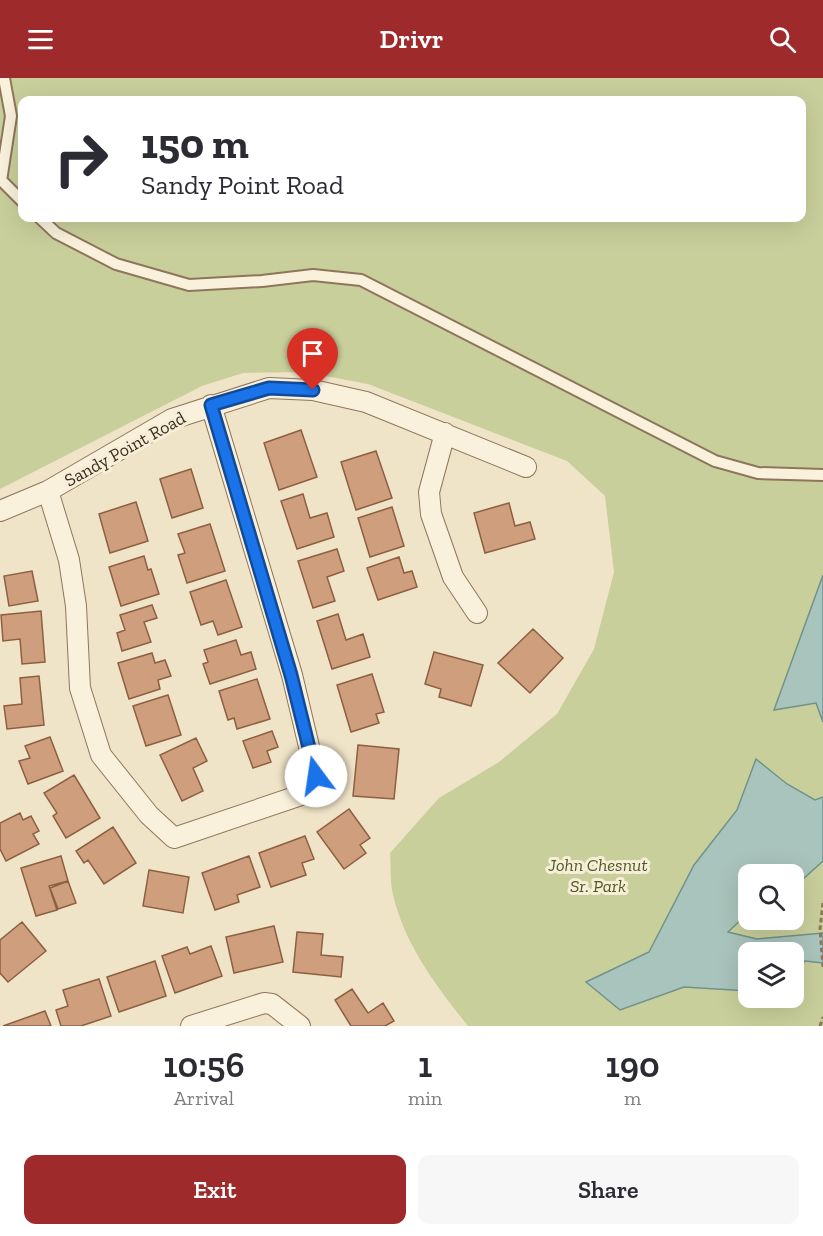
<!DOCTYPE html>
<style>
:root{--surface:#fff;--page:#f7f7f7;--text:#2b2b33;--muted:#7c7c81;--accent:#9e2a2b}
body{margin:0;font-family:"Zilla Slab",serif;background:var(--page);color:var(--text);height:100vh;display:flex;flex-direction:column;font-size:22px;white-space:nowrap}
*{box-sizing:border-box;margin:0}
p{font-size:20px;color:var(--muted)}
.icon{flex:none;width:33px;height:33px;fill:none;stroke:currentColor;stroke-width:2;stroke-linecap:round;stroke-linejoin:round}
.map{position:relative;height:948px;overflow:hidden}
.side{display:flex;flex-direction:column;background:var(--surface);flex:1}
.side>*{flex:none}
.guide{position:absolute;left:18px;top:18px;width:788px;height:126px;border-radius:12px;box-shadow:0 6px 24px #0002;background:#fff;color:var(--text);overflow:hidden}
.fabs{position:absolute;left:738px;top:786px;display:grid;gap:12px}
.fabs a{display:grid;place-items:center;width:66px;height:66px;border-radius:12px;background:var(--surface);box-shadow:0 6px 24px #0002;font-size:30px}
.pin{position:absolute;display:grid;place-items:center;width:51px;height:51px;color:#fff;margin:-62px -26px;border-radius:50% 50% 50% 0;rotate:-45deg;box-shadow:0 0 6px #0007}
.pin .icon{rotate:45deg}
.me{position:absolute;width:66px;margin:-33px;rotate:346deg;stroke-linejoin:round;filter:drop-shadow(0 0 4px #0008)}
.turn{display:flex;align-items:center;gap:21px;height:126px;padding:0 24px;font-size:27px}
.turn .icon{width:78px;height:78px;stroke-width:2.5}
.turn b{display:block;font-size:42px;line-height:51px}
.eta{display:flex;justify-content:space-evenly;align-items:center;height:102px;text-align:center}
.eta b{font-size:36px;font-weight:600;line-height:42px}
.action{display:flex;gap:12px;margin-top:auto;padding:12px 24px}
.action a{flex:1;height:69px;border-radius:12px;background:var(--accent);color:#fff;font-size:24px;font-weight:600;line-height:69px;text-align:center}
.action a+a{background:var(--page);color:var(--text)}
header{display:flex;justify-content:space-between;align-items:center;height:78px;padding:0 24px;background:var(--accent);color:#fff;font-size:27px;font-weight:600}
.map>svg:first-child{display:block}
.green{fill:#c9cf9b;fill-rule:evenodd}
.water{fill:#a9c4bc;stroke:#6f938a;stroke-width:1.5}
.building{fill:#cf9f7d;stroke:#8d5f41;stroke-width:1.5}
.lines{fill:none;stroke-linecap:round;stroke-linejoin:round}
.service-casing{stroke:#8d765c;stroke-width:14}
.minor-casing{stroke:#8d765c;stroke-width:22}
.path{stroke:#8d765c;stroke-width:3;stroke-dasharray:4.5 3;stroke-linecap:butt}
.service{stroke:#faf1dc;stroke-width:10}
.minor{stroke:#faf1dc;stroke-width:20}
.route-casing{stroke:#114b97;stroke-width:15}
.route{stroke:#1a73e8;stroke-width:10}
.labels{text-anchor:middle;stroke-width:6;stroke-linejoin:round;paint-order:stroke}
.street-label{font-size:18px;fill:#3d2e20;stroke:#f7eed8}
.park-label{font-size:18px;font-style:italic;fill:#4d5a26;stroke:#f7eed8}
</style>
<header><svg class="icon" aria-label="menu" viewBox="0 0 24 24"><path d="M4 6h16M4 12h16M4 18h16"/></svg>Drivr<svg class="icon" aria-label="search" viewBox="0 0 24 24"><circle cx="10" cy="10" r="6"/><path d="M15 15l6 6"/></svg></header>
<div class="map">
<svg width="823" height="948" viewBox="0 0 823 948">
<rect width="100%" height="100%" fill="#f0e4c8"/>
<path class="green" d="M0,0H823V948H468C436,908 405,867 393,817C390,804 391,789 390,775L439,720L499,684L557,636L594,571L614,494L605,418L567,383L368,306L304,294L243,295L202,308L0,411ZM22,22H801V140H22ZM748,796H794V842H748ZM748,874H794V920H748Z"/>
<path class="water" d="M823,497V644L816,625L774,632Z
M756,681L787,706L815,722L823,719V783L803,801L794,804V796H748V835L728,854L757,861L823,855V885L805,883L794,896V874H748V913L684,909L620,932L586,904L649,874L694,787L737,732Z"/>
<path class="building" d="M301,352L317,399L279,412L264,365Z
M376,373L392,420L356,432L341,384Z
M191,391L203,430L172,440L160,401Z
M303,416L310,440L327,435L334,459L297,471L281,423Z
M136,424L148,463L110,475L99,436Z
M509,425L515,448L530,444L535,461L485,475L474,435Z
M392,429L404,468L370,479L358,440Z
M210,446L225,493L187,505L178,477L185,475L178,456Z
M337,471L344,493L327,499L335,523L313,530L298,483Z
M144,478L148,492L151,491L159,516L121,528L109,489Z
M399,479L404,495L412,493L417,509L378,522L367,490Z
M32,493L38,523L9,528L4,498Z
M226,502L242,549L218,557L213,543L201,547L190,514Z
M152,527L157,540L144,544L151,564L122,573L117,555L125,552L120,537Z
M41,533L45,584L22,586L20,561L3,563L1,537Z
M338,536L346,562L363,556L370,579L332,591L317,543Z
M533,551L563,580L530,615L498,585Z
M236,562L241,577L251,574L256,591L210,606L203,586L208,584L204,572Z
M434,574L483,587L471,628L439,619L441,611L425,606Z
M152,575L155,585L165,582L171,598L158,602L160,611L129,621L118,585Z
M372,596L384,634L376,636L379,645L351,654L337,607Z
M39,598L44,647L7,651L4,628L22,626L20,600Z
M257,601L270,641L237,651L234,640L228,642L219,613Z
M168,617L181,657L146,668L133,628Z
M272,653L278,669L267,673L271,684L253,690L243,663Z
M50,659L63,693L28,706L19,683L30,680L25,668Z
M196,660L207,683L193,690L203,713L182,723L160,677Z
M358,667L399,671L394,721L353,718Z
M74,697L100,740L66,760L53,738L57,735L44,715Z
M349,731L370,760L360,767L366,775L344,791L317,754Z
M20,735L23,742L31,738L39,753L33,756L39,766L6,783L0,771V745Z
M113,749L136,785L104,806L88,782L84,785L76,773Z
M305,758L314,781L302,785L306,797L271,809L259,775Z
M61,778L68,803L49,808L57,832L36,838L21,790Z
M249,778L260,809L237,817L239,824L215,832L202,795Z
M149,792L189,799L183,835L143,828Z
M68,803L76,825L58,831L50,810Z
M22,844L46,873L8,904L0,895V862Z
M274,848L283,884L234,895L226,859Z
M297,854L323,856L321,877L343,879L341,899L293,894Z
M211,868L222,898L175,915L162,878L187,869L190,876Z
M155,883L166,918L119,934L107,899Z
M99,901L111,938L81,948H61L56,932L68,928L63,912Z
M352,911L368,935L383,925L394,943L385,948H351L335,922Z
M45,933L51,948H3Z"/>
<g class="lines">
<defs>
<path id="service" d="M0,101L22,123
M1,103L11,38L4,0
M40,140L56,155L116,186L189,207L262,203L313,197L361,202L715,383L758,395L823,397"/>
<path id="minor" d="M445,355L429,414L431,436L453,499L477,535
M48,413L69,482L76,528L80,610L101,677L149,737L174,760L304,716L316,698L292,597L211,327
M0,433L48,413L172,341L269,310L313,312L366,324L526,389
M191,948L264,925L272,926L300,948"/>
</defs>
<use href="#service" class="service-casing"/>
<use href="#minor" class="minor-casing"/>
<path class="path" d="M823,825L820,851L823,889
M820,948L823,939"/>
<use href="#service" class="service"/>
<use href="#minor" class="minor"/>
</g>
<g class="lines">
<defs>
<path id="route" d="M313,312L269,310L211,327L291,597L316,698"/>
</defs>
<use href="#route" class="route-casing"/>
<use href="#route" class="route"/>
</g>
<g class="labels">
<g class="street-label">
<text transform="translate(125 371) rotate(-29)" y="6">Sandy Point Road</text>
</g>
<g class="park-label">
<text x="598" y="793">John Chesnut<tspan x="598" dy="21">Sr. Park</tspan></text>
</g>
</g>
</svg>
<div class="fabs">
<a><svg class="icon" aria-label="search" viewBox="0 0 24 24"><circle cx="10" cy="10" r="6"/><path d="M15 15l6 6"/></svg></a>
<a><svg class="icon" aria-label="layers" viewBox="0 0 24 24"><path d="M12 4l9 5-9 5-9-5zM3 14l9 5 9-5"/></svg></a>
</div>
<div class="pin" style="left:313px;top:312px;background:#d93025"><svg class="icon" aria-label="arrive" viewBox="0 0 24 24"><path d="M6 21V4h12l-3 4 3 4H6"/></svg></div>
<svg class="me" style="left:316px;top:698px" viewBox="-20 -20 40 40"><circle r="19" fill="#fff"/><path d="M0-13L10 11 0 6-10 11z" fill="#1a73e8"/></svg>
<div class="guide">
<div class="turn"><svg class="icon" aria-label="right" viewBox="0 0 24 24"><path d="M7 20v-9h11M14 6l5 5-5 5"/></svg><div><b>150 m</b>Sandy Point Road</div></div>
</div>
</div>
<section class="side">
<div class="eta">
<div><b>10:56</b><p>Arrival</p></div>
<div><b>1</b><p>min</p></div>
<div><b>190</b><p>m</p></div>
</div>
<div class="action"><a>Exit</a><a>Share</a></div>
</section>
